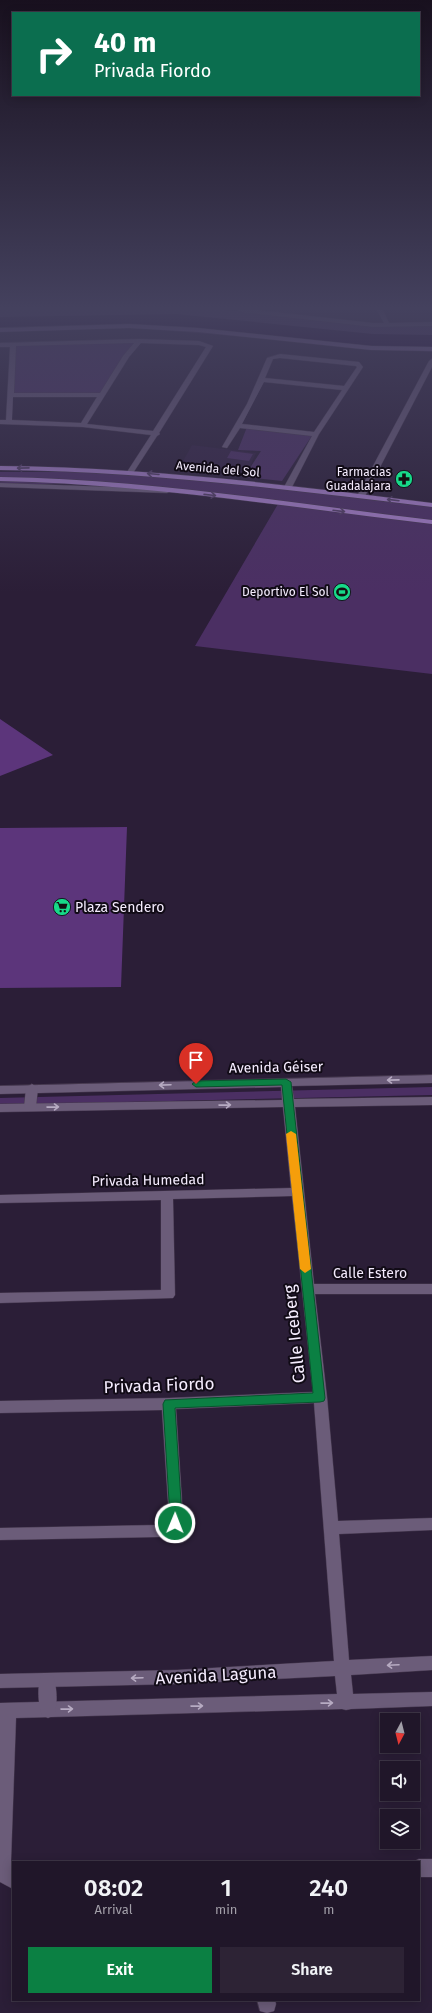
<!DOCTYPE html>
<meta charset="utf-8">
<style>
:root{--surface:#201629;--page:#2d2335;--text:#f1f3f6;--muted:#a29fa8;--line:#3d3546;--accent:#0b8043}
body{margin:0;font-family:"Fira Sans",sans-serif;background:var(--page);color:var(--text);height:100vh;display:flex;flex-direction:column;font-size:15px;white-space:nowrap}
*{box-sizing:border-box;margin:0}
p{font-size:13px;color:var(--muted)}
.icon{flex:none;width:22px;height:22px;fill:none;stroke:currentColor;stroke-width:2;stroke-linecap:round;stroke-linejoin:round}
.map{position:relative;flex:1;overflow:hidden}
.side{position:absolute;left:12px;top:1861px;width:408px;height:140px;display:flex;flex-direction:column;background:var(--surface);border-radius:0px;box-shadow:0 2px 10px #0003,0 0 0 1px var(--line)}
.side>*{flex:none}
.top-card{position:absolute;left:12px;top:12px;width:408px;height:84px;border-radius:0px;box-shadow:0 2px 10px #0003,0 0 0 1px var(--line);background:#0b6e4f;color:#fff;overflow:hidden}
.needle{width:26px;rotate:187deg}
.fabs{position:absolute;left:380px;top:1713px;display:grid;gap:8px}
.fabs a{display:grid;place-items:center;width:40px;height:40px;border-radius:0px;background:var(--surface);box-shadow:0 2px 10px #0003,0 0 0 1px var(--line);font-size:20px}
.pin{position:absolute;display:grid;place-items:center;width:34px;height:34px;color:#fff;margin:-41px -17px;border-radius:50% 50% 50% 0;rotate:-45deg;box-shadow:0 0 4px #0007}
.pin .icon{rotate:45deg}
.me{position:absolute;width:44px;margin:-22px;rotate:1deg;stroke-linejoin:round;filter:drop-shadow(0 0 3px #0008)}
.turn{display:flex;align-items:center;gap:14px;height:84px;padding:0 16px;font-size:18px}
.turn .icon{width:52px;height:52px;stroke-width:2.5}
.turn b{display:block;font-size:28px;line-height:34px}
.eta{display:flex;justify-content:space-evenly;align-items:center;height:68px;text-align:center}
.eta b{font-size:24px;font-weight:600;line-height:28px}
.cta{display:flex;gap:8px;margin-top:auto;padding:8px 16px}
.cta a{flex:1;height:46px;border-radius:0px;background:var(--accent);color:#fff;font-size:16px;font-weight:600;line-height:46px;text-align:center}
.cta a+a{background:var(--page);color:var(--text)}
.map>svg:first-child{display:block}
.built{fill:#322141}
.green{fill:#4b2f63}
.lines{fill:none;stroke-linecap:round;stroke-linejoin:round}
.river{fill:#1c002f;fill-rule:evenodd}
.building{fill:#5c357b}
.minor-casing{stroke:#46394f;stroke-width:1}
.tertiary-casing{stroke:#46394f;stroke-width:1}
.secondary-casing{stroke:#46394f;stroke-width:1}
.primary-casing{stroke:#46394f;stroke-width:1}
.minor{fill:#6b5c79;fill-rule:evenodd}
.tertiary{fill:#6b5c79;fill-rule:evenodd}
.secondary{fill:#876c9e;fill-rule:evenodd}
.primary{fill:#a27cc4;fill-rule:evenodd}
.oneway{stroke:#523e64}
.oneway2{stroke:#b7abc2}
.route{fill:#0b8043;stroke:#07532c}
.slow{fill:#f59e0b}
.labels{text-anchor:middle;stroke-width:4;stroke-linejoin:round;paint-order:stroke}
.far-street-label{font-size:12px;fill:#f5ecfe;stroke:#110b16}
.far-poi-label{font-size:12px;fill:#f5ecfe;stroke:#110b16;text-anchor:end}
.poi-label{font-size:14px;fill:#f5ecfe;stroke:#110b16;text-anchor:start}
.street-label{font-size:14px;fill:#f5ecfe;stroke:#110b16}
.near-street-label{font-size:17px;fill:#f5ecfe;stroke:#110b16}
</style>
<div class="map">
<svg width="432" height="2013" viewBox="0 0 432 2013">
<rect width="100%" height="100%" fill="#2b1e37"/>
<path class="built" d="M192,445L256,453L248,471L182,463Z"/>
<path class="green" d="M0,310H225L388,326L432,324V352L99,325L0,328Z
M139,341L103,395H12L13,344Z
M247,427L313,434L282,481L244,477L261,451L238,450Z
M231,451L253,454L249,461L227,458Z
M0,472H113L229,482L432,506V674L195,646L278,504L96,484H0Z
M432,1087V1095L0,1105V1098Z"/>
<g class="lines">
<path class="river" d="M176,314L373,334L432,335V347L373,346L176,326L0,329V317Z"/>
</g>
<path class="building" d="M0,719L53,755L0,776Z
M127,827L121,987L0,988V828Z"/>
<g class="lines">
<defs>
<path id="minor" d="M238,310H256L373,323H384L377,310H383L389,323L432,322V326L373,327L241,312Z
M139,339L199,341L213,346L159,433L160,434L157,436L133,473L127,472L151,435L83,427L0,424V420H6L10,347H0V343ZM134,343L123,356L100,393H14L16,346ZM141,343L199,345L206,347L153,431L87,424L129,357ZM13,397H97L81,423L12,420Z
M280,354L359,362L363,367L319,434L292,487L288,489L284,487L312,436L240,428L227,448L222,447L247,404L267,358ZM280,358L356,366L357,367L344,386L265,378L273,359ZM264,382L342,390L314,432L242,424Z
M432,359V367L365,496L358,498L357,496L429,361Z
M432,1075V1083L292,1086L294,1099L432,1097V1105L295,1107L314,1284H432V1294H315L327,1397L338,1521L432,1518V1530L339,1534L349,1660L432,1656V1670L351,1675L353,1694L432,1692V1706L351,1709L346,1710L342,1709L16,1718L11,1861L13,1870V1889L0,1882V1703L337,1694L335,1676L177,1684L0,1688V1674L177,1670L334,1661L314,1403L176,1409L183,1517L177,1533L158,1537L0,1540V1528L158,1525L166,1523L169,1517L162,1410L0,1413V1401L169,1398L313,1392L292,1196L173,1199L175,1295L173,1298L0,1303V1293L161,1290V1200L0,1203V1195L291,1188L283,1107L0,1112V1104L282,1100L281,1087L0,1094V1086Z
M419,1859H432V1877H419V1862H413Z
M257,2000H275L276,2004L274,2011L267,2013L260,2011Z"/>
<path id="tertiary" d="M0,483L167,489L171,491L167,493L0,487Z
M32,1084L38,1088L36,1107L30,1111L24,1107L26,1088Z
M47,1674L53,1676C57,1686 58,1705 54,1715L48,1718L42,1715C38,1705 37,1686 41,1676Z"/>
<path id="secondary" d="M129,324L198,328L371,346L432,347V351L371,350L198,332L129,328L0,332V328Z"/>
<path id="primary" d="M0,466C145,467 288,485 432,503V507C288,490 145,471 0,470Z
M0,477C145,479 289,503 432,520V524C289,507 145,484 0,481Z"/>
</defs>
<use href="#minor" class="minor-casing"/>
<use href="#tertiary" class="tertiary-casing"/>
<use href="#secondary" class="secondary-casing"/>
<use href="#primary" class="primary-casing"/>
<use href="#minor" class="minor"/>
<use href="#tertiary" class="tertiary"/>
<use href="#secondary" class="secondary"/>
<use href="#primary" class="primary"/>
</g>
<defs><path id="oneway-shaft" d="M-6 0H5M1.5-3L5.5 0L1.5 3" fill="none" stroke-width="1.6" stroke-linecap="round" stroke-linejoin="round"/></defs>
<g class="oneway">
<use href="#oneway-shaft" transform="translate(23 468) rotate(179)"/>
<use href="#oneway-shaft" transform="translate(153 474) rotate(-175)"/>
<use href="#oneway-shaft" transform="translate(210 495) rotate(6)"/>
<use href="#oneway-shaft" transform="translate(393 500) rotate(-173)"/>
<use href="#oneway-shaft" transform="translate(339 511) rotate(7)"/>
</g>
<g class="oneway2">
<use href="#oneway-shaft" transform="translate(393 1080) rotate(179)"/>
<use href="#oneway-shaft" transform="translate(165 1085) rotate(178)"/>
<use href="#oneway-shaft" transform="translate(225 1105) rotate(-1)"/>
<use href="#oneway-shaft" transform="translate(53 1107) rotate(-1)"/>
<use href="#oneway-shaft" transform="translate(393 1665) rotate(177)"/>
<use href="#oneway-shaft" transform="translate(137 1678) rotate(178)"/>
<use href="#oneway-shaft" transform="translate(327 1703) rotate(-1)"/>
<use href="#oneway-shaft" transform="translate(197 1706) rotate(-1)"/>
<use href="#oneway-shaft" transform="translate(67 1709) rotate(-1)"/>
</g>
<linearGradient id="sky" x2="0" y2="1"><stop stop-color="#18101e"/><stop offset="0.52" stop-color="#44415e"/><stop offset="1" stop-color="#44415e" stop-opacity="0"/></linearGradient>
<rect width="432" height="592" fill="url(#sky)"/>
<path class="route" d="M286,1079L291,1082L325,1398L324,1401L320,1402L175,1408L182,1517L179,1527L175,1528L171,1527L169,1523L170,1517L163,1404L165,1400L313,1393L282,1085L196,1087L192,1084L196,1081Z"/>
<path class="slow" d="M291,1131L296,1134L311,1269L305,1273L300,1269L286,1134Z"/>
<defs>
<symbol id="pharmacy-disc" viewBox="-11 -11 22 22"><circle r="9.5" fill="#17d989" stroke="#110b16"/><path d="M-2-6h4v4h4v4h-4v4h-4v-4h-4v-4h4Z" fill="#111"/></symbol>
<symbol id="stadium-disc" viewBox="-11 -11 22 22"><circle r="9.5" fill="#17d989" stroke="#110b16"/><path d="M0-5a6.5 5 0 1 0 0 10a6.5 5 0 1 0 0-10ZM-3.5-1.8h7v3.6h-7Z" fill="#111"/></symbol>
<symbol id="supermarket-disc" viewBox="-11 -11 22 22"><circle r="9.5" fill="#17d989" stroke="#110b16"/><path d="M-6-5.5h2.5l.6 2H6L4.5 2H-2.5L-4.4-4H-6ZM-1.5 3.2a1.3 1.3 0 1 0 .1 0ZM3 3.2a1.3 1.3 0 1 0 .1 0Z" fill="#111"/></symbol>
</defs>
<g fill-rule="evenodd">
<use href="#pharmacy-disc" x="394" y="469" width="20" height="20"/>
<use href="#stadium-disc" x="332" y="582" width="20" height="20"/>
<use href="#supermarket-disc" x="52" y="897" width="20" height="20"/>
</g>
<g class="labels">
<g class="far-street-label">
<text transform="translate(218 469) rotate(5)" y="4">Avenida del Sol</text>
</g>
<g class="far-poi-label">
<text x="391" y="476">Farmacias<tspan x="391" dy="14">Guadalajara</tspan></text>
<text x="329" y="596">Deportivo El Sol</text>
</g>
<g class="poi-label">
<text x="75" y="912">Plaza Sendero</text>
</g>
<g class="street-label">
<text transform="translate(276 1067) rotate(-1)" y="5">Avenida Géiser</text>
<text transform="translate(148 1180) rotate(-1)" y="5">Privada Humedad</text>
<text x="370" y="1278">Calle Estero</text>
</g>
<g class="near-street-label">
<text transform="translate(294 1334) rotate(-96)" y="6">Calle Iceberg</text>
<text transform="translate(159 1385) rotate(-2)" y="6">Privada Fiordo</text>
<text transform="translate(216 1675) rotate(-3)" y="6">Avenida Laguna</text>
</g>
</g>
</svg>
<div class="fabs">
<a><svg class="needle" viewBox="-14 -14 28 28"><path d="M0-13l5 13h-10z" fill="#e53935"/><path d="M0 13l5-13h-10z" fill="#a29fa8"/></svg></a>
<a><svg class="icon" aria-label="sound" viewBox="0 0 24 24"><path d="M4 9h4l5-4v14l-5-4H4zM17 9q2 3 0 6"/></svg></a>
<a><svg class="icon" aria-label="layers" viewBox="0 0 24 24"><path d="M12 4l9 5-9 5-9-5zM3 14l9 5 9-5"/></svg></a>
</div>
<div class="pin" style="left:196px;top:1084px;background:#d93025"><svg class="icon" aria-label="arrive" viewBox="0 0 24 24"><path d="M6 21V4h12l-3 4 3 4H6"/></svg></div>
<svg class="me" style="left:175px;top:1523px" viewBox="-20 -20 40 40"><circle r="17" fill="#0b8043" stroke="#fff" stroke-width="3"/><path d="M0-11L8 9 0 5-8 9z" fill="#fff"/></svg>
<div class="top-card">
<div class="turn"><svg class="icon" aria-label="right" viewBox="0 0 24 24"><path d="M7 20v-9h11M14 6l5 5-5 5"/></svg><div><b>40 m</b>Privada Fiordo</div></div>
</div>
<section class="side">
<div class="eta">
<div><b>08:02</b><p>Arrival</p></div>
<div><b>1</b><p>min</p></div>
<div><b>240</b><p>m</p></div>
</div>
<div class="cta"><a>Exit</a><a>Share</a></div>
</section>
</div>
